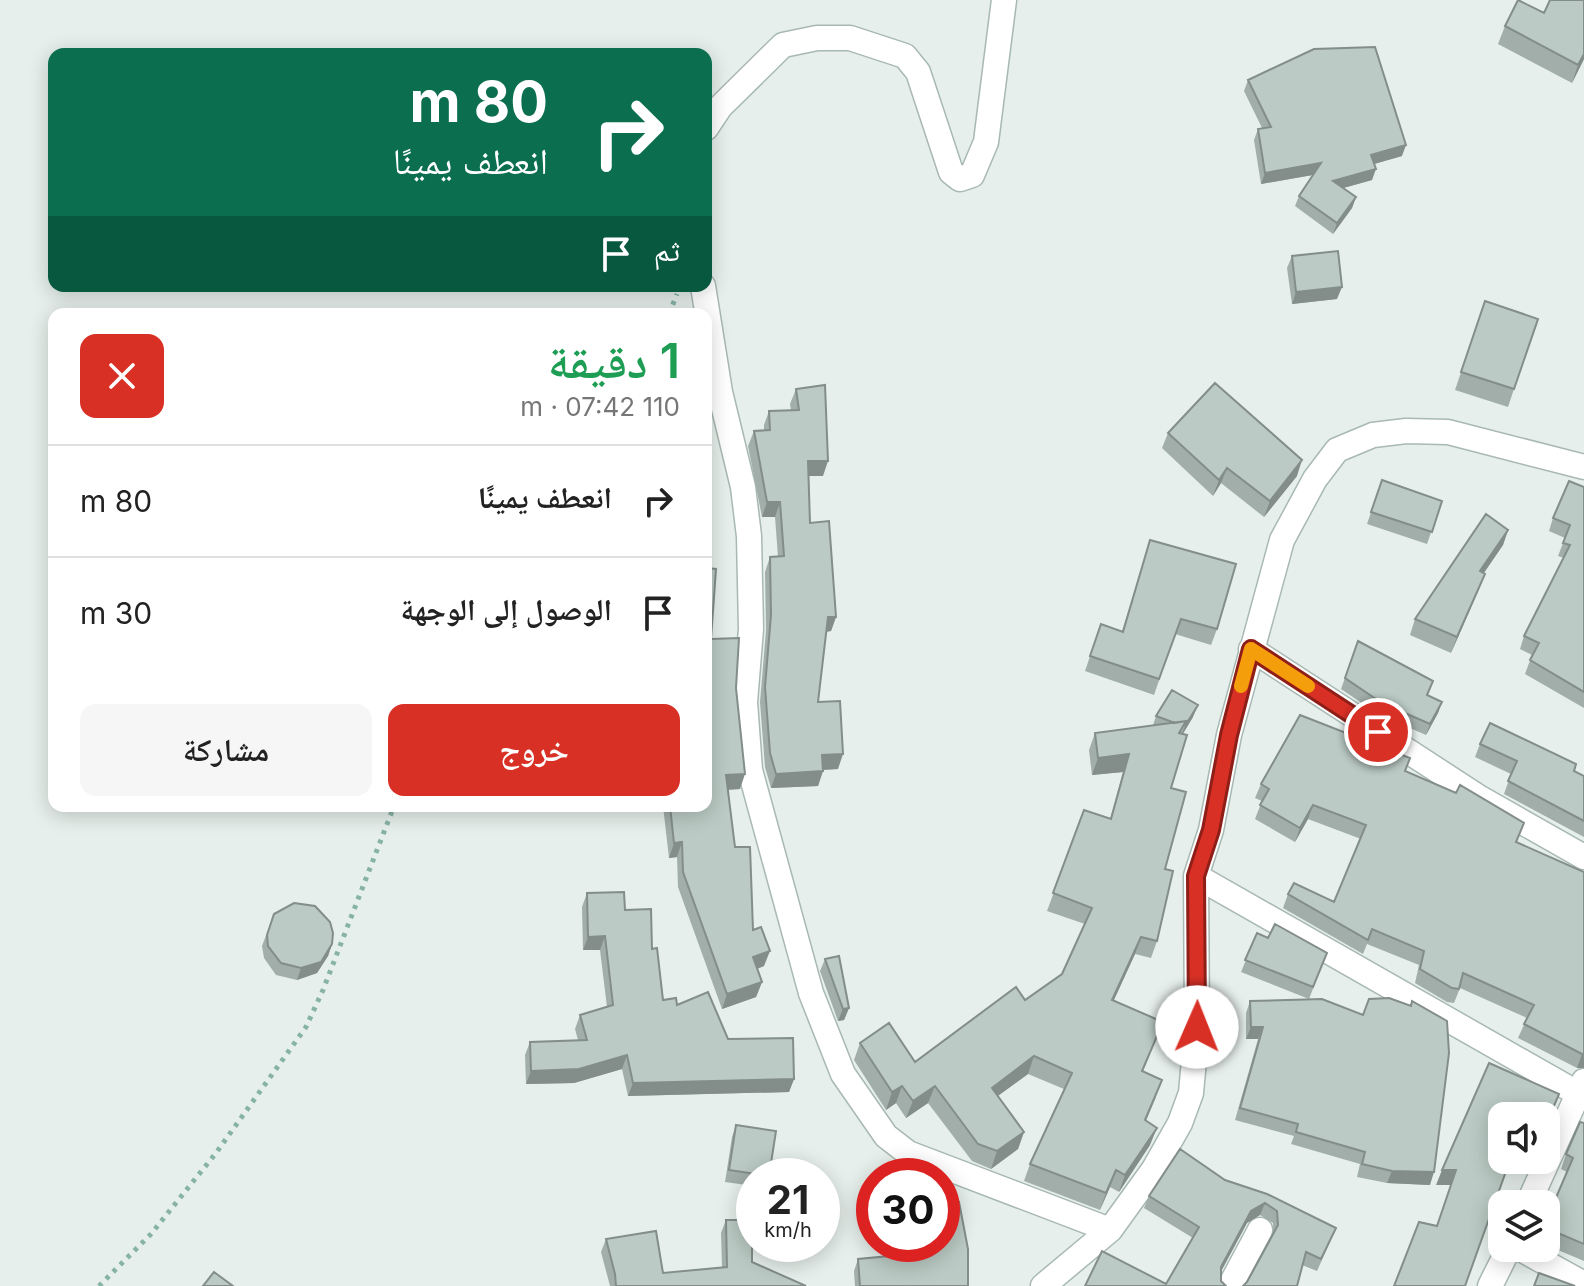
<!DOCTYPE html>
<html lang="ar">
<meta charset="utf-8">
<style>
:root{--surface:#fff;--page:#f6f6f6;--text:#222;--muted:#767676;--line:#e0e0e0;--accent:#d93025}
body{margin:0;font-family:Inter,"Noto Naskh Arabic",sans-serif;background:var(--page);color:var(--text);direction:rtl;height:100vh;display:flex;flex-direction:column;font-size:30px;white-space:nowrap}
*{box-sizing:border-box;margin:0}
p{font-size:26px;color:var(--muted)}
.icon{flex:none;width:44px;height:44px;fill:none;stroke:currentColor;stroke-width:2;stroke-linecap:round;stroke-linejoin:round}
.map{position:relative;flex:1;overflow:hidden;direction:ltr}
.drawer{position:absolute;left:48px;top:308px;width:664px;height:504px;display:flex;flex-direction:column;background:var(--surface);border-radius:16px;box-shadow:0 4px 20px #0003;direction:rtl}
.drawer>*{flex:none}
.banner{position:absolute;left:48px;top:48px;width:664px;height:244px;border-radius:16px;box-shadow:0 4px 20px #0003;direction:rtl;background:#0b6e4f;color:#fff;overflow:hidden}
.tools{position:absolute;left:1488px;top:1102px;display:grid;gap:16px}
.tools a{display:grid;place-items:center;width:72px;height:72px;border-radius:16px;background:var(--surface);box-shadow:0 4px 20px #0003;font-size:40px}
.speed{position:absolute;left:736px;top:1158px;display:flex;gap:16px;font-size:40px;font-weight:700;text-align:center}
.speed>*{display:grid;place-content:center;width:104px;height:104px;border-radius:50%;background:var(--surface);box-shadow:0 4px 20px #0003;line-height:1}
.speed small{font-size:20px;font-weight:400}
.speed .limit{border:12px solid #d22;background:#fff;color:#111}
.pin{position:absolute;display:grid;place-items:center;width:68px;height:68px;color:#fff;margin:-34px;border:4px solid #fff;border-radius:50%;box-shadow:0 2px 8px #0007}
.me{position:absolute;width:88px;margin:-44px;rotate:1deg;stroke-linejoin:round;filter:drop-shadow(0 0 6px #0008)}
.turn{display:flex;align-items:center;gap:28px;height:168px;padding:0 32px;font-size:36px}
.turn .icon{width:104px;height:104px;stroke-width:2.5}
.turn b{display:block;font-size:56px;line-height:68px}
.then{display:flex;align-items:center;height:76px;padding:0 32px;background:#0003;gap:16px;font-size:30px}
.round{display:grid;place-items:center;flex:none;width:84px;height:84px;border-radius:16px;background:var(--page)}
.summary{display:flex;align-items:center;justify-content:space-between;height:136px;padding:0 32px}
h1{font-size:48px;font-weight:600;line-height:60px;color:#1e9e55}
.primary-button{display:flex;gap:16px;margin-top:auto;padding:16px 32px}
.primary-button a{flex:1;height:92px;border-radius:16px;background:var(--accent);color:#fff;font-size:32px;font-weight:600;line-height:92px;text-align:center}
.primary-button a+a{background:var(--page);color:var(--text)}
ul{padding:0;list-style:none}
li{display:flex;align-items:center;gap:24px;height:112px;padding:0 32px;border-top:2px solid var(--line)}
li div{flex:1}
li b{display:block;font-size:30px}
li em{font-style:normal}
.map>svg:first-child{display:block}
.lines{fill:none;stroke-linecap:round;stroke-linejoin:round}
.street-casing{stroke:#a8b8b2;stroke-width:27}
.path{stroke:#86b3a5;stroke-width:5;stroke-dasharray:4 6;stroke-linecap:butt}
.street{stroke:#fff;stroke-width:24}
.wall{fill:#a1aea9}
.shaded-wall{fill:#838d89}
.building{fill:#bbcac4;stroke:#838d89;stroke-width:2}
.route-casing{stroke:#8d1f18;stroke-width:20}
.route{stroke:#d93025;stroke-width:14}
.slow{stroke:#f59e0b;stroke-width:14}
</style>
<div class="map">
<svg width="1584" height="1286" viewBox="0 0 1584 1286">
<rect width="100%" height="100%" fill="#e6efeb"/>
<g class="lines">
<defs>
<path id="street" d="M706,128L720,107L783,45L817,38H850L905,56L918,72L951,172L960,179L972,175L986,142L1004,0
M703,286L720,392L743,487L749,536L751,629L745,702L750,770L811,993L843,1074L886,1136L908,1153L1110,1230
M1251,649L1480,798L1584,857
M1196,876L1577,1093
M1528,1204L1584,1081
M1519,1248L1584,1284
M1043,1286L1110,1230L1154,1169L1180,1123L1191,1093L1197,1027L1196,876L1211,830L1229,735L1282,540L1315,479L1337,450L1373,435L1406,431L1448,432L1584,467
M1230,1286L1260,1230
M1490,1286L1509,1248"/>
</defs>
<use href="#street" class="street-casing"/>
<path class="path" d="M669,314L677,294
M99,1286L151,1234L216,1153L306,1027L323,990L394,806"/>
<use href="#street" class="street"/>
</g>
<path class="wall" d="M1584,0V59L1572,83L1498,44L1505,26Z
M1248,80L1402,156L1374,164L1372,180L1343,188L1356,197L1352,208L1333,234L1295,206L1299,196L1313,175L1261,184L1254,140L1258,129L1262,128L1244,91Z
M1292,256L1337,299L1292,304L1287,268Z
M1479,319L1514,389L1508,407L1455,390Z
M796,389L823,476H809L810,523L836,617L831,631L826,632L818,702L838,769L823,770L818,786L771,788L765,767L760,702L766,630L765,572L770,557H778L775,517H762L748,446L754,431L764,430V425L769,411L791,410L790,404Z
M1168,433L1297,476L1264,517L1221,483L1213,496L1162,448Z
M1382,480L1442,501L1427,544L1367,524Z
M1584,487V708L1525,674L1532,655L1520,649L1524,636L1564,558L1558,556L1565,538L1549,531L1553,518Z
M1508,530L1503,545L1484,573L1485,574L1479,589L1451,653L1410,635L1415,619Z
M1150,540L1217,629L1211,645L1175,634L1154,695L1085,671L1101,624L1122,631Z
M711,639L736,688L740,789L727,790L735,847L753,930L764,966L757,969L762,982L756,997L722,1009L678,887L677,857L669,858L663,806H706Z
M1358,641L1428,695L1442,702L1438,713L1426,735L1378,714L1341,689Z
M1156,716L1193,717L1183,734L1171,788L1165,869L1157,941L1151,958L1135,954L1114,1000L1163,1022L1143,1071L1156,1097L1146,1121L1150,1145L1119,1192L1110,1187L1100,1210L1024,1181L1030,1164L1064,1089L1028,1074L998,1096L1024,1132L1018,1149L991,1169L972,1161L928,1103L906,1118L896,1103L886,1110L854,1060L860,1043L915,1062L1025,1000L1062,974L1085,924L1047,911L1084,810L1110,819L1123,772L1092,775L1089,750L1095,733L1153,725Z
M1480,744L1574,771L1584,776V837L1504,794L1511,774L1475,757Z
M1406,771L1516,842L1584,872V1068H1577L1518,1038L1527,1018L1460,988L1454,1003L1447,1002L1415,983L1419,965L1367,944L1363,954L1283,908L1288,894L1334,902L1361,839L1308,819L1295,842L1255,819L1262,801L1255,798L1261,784Z
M587,893L625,910L652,949L663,1000L677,1005L728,1039L794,1079L789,1092L628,1096L622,1069L574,1083L526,1084L525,1055L530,1042L578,1040L575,1029L580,1015L607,1007L600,950H583L582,907Z
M274,914L332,944L328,956L317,973L297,980L276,975L264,958L262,946Z
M1257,933L1268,938L1327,953L1309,999L1241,972Z
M825,959L849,1008L844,1020L838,1021L820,971Z
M1250,1001L1430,1185L1387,1183L1357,1177L1360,1164L1291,1144L1294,1136L1235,1120L1258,1039H1246V1013Z
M1584,1123V1261L1546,1245V1221L1567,1172L1561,1169L1566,1154Z
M736,1125L769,1176H754V1186L725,1182L732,1137Z
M1225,1180L1331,1240L1317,1271L1302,1265L1247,1282L1273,1233V1223L1260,1215L1247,1223L1221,1271L1166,1284L1193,1238L1144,1208L1149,1196Z
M726,1220L752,1262L806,1286H610L601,1252L606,1239L663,1273L722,1268L721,1233Z
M903,1244H942L968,1286H855L854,1271L858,1259L905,1254Z"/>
<path class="shaded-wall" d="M1584,54V59L1572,83L1578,65Z
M1406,145L1402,156L1367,166L1371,155Z
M1321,163L1318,174L1261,184L1265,173Z
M1376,169L1372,180L1329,192L1333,181Z
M1356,197L1352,208L1333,234L1337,223Z
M1342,287L1337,299L1292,304L1296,292Z
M1302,460L1297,476L1264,517L1270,501Z
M808,461H828L823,476H803Z
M1227,468L1221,483L1213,496L1219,480Z
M767,502H780L775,517H762Z
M1508,530L1503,545L1474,587L1480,571Z
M1485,574L1479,589L1451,653L1457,637Z
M828,617H836L831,631L823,632Z
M1442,702L1438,713L1426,735L1430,724Z
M1198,705L1193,717L1180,738L1185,726Z
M843,754L838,769L817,770L822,755Z
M1129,754L1123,772L1092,775L1098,758Z
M823,771L818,786L771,788L776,774Z
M745,774L740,789L720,790L726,775Z
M1313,805L1308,819L1295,842L1300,828Z
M682,842L677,857L669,858L674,843Z
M605,936L600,950H583L588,937Z
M1141,937L1135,954L1106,1017L1112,1000Z
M332,944L328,956L317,973L297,980L301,968Z
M770,951L764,966L748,972L753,957Z
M762,982L756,997L722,1009L727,994Z
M849,1008L844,1020L838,1021L843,1009Z
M1251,1027H1263L1258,1039H1246Z
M1582,1054H1584V1068H1577Z
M627,1055L622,1069L574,1083L526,1084L531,1071Z
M1034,1056L1028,1074L985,1105L992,1088Z
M794,1079L789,1092L628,1096L633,1083Z
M902,1086L896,1103L886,1110L892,1092Z
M935,1086L928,1103L906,1118L913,1101Z
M1157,1128L1150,1145L1119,1192L1125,1175Z
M1024,1132L1018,1149L991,1169L997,1151Z
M1116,1170L1110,1187L1100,1210L1106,1193Z
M1442,1170H1456L1451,1185H1436Z
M1392,1171L1434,1172L1430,1185L1387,1183Z
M1265,1203L1260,1215L1247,1223L1217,1279L1221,1267L1251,1211Z"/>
<path class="building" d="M1518,0L1544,13L1550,0H1584V54L1578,65L1505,26Z
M1375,47L1406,145L1371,155L1376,169L1333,181L1356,197L1337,223L1299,196L1321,163L1265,173L1258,129L1271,127L1248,80L1314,49Z
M1338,251L1342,287L1296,292L1292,256Z
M1485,301L1538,319L1514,389L1461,372Z
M1215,383L1302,460L1270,501L1227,468L1219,480L1168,433Z
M825,385L828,461H808L810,523L829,521L836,617H828L818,702L840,701L843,754L822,755L823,771L776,774L770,753L765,687L771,615L770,557L784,556L780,502H767L754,431L770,430L769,411L799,410L796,389Z
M1382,480L1442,501L1432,532L1371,512Z
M1569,481L1584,487V692L1530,660L1539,643L1524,636L1570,545L1563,543L1570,525L1553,518Z
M1486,514L1508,530L1480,571L1485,574L1457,637L1415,619Z
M1150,540L1236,564L1217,629L1181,619L1159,679L1090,656L1101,624L1123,632Z
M706,568L716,569L711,639L739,638L736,688L745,774L726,775L735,847H750L753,930L761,927L770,951L753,957L762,982L727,994L683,872L682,842L674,843L670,806H706Z
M1358,641L1433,681L1427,695L1442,702L1430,724L1382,703L1345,678Z
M1172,690L1198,705L1185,726L1186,721L1175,723L1156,716Z
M1300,715L1410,758L1405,771L1456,793L1460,785L1524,823L1516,842L1584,872V1054H1582L1524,1024L1534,1005L1463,973L1459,989L1452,988L1420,969L1424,951L1372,929L1368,940L1288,894L1294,883L1334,902L1366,825L1313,805L1300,828L1260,805L1269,789L1261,784Z
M1186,721L1179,733L1187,735L1171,788L1186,792L1165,869L1173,871L1157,941L1141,937L1112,1000L1163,1022L1142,1071L1162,1080L1145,1120L1157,1128L1125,1175L1116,1170L1106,1193L1030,1164L1072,1073L1034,1056L992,1088L1024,1132L997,1151L978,1144L935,1086L913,1101L902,1086L892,1092L860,1043L889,1023L915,1062L1016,987L1025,1000L1062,974L1092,908L1053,893L1084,810L1111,819L1129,754L1098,758L1095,733Z
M1490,723L1576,764L1574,771L1584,776V821L1508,781L1517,761L1480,744Z
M624,892L625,910L651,909L652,949L657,948L663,1000L676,998L677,1005L708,992L728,1039L793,1038L794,1079L633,1083L627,1055L579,1069L531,1071L530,1042L587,1040L580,1015L613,1005L605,936L588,937L587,893Z
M294,903L315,906L330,922L333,933L332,944L321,962L301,968L281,963L268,946L267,935L274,914Z
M1275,924L1327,953L1313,987L1245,960L1257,933L1268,938Z
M839,956L849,1008L843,1009L825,959Z
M1389,998L1411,1006L1412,1001L1447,1021L1449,1053L1434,1172L1392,1171L1362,1164L1365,1152L1296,1132L1298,1124L1240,1108L1263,1027H1251L1250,1001L1322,999L1363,1015L1369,999Z
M1489,1063L1559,1094L1546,1125V1116H1502V1160H1510L1465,1286H1394L1419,1222L1437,1226L1456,1170H1442Z
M1580,1122L1584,1123V1244L1546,1228V1221L1573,1158L1566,1154Z
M736,1125L776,1131L769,1176L729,1170Z
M1180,1149L1225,1180L1267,1194L1336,1228L1321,1259L1306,1252L1297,1286H1243L1247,1282L1278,1225L1277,1211L1265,1203L1251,1211L1221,1267V1281L1226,1286H1085L1102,1251L1166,1284L1199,1227L1149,1196Z
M959,1202L968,1249V1286H860L858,1259L911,1254L909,1244H942V1206Z
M726,1220H752V1262L806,1286H616L615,1274L606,1239L656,1231L663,1273L727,1267Z
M214,1272L233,1286H203Z
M1539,1273L1575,1286H1534Z"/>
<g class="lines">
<defs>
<path id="route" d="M1197,1027L1196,876L1211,830L1229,735L1251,649L1378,732"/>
</defs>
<use href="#route" class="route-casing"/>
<use href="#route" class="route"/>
<path class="slow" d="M1241,686L1251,649L1308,686"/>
</g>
</svg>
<div class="tools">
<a><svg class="icon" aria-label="sound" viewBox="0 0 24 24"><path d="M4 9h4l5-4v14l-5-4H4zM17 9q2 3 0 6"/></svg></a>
<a><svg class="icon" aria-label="layers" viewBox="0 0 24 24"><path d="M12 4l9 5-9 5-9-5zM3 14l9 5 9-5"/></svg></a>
</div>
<div class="speed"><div>21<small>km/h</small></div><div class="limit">30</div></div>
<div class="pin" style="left:1378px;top:732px;background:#d93025"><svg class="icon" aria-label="arrive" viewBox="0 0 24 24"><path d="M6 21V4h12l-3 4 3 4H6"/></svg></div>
<svg class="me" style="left:1197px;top:1027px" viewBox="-20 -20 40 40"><circle r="19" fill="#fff"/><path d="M0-13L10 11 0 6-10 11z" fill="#d93025"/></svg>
<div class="banner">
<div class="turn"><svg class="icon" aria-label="right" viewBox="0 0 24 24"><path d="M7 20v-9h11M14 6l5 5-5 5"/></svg><div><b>80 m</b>انعطف يمينًا</div></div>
<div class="then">ثم<svg class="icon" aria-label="arrive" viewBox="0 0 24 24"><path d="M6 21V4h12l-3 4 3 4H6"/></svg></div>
</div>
<section class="drawer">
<div class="summary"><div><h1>1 دقيقة</h1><p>110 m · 07:42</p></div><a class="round" style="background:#d93025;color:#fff"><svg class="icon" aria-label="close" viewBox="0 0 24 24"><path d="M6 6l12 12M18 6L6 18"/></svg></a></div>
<ul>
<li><svg class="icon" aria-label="right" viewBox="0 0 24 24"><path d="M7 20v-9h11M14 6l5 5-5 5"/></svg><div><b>انعطف يمينًا</b></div><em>80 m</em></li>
<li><svg class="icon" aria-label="arrive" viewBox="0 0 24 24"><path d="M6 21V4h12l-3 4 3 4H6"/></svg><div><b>الوصول إلى الوجهة</b></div><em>30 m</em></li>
</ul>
<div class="primary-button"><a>خروج</a><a>مشاركة</a></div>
</section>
</div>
